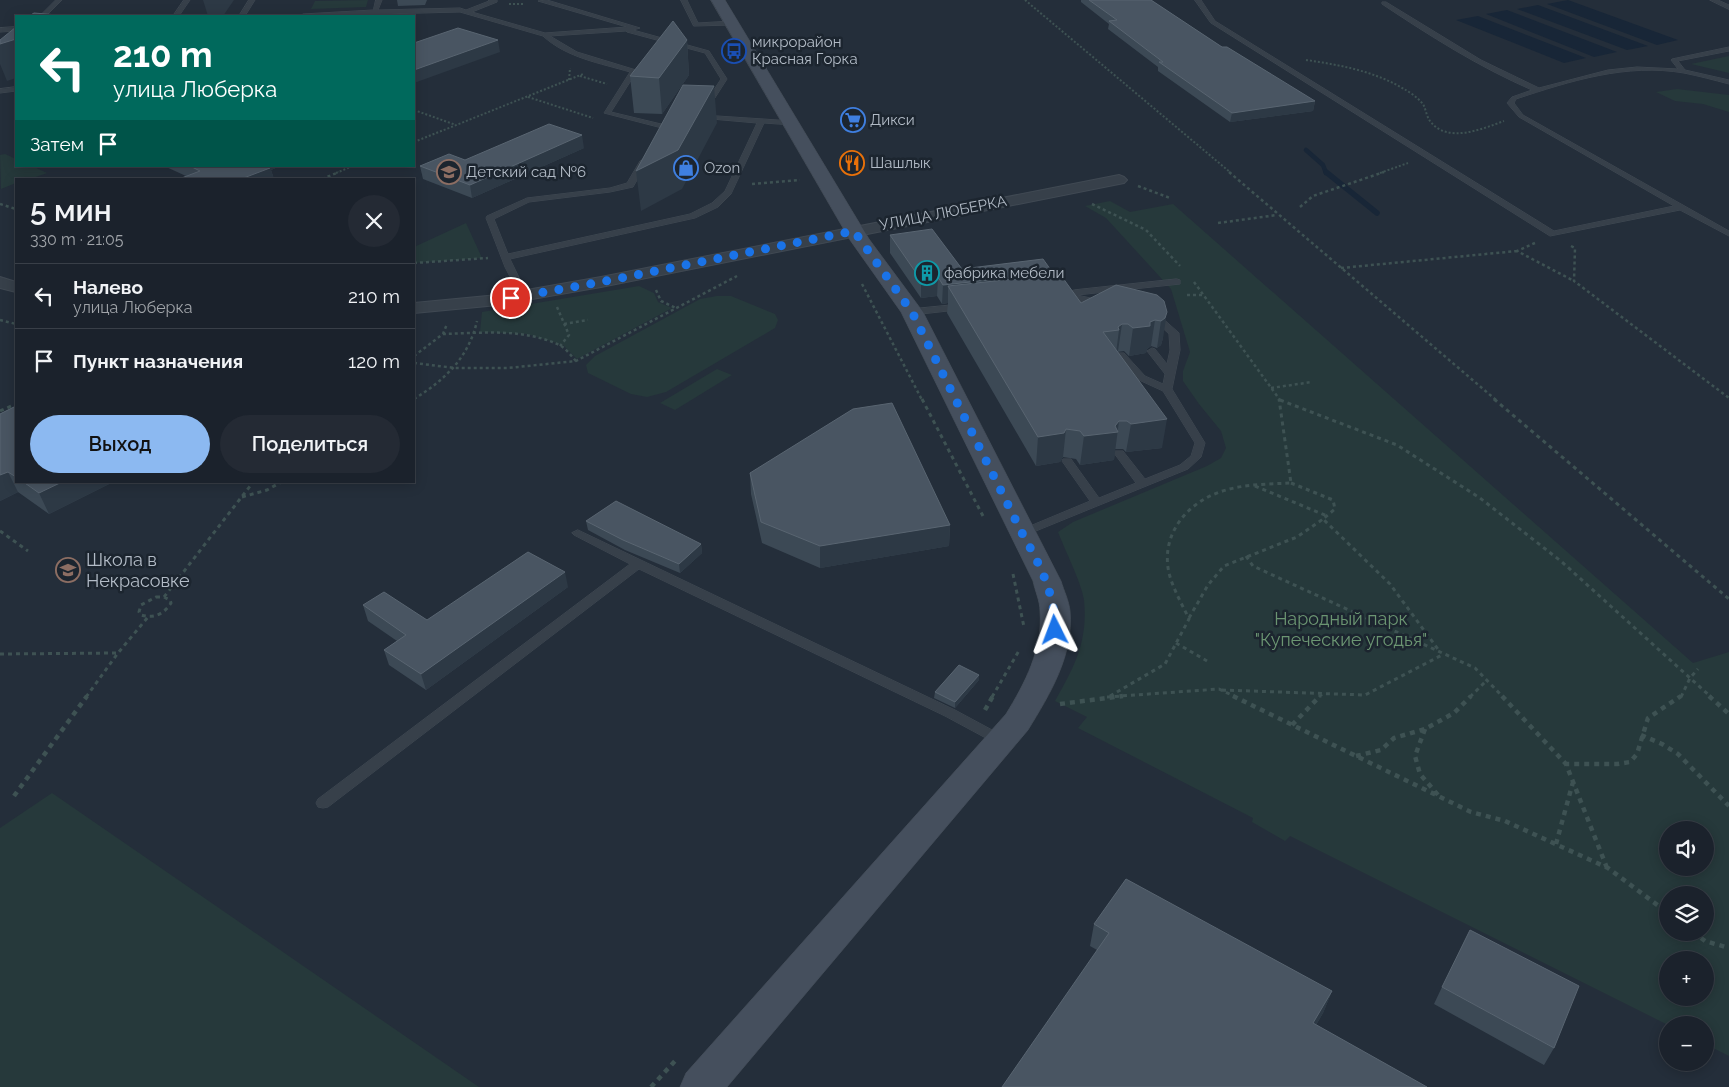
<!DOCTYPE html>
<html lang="ru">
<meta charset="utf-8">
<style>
:root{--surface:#1b222c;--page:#242a34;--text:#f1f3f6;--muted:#a0a4a9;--line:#393f48;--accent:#8cb9f1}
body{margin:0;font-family:Raleway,sans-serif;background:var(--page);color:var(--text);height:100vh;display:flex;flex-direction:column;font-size:19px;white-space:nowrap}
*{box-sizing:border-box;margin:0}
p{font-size:16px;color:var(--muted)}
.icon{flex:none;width:28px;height:28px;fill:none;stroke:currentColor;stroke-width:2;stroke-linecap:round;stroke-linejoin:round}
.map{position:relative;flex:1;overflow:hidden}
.panel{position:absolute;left:15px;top:178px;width:400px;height:305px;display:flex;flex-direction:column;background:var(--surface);border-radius:0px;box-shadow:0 2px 12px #0003,0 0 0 1px var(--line)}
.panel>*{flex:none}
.hud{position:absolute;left:15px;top:15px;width:400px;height:152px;border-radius:0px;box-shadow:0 2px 12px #0003,0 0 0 1px var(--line);background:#00695c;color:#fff;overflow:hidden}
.tools{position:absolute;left:1659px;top:821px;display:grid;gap:10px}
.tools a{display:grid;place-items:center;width:55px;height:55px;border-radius:50%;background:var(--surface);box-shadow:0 2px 12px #0003,0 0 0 1px var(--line);font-size:25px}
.pin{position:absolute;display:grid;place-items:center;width:42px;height:42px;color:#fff;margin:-21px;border:2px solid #fff;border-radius:50%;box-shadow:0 1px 5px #0007}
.me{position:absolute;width:55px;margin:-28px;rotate:357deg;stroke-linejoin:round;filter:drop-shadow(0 0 4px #0008)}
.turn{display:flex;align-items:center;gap:18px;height:105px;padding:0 15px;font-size:22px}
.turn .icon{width:65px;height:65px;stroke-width:2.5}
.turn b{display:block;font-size:35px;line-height:42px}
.then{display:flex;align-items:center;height:48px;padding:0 15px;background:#0003;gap:10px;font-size:19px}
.round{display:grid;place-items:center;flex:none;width:52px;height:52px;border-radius:26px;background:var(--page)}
.head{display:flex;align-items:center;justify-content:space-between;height:85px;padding:0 15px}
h1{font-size:30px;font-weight:600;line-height:38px}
.primary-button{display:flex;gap:10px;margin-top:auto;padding:10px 15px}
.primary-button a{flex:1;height:58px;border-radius:30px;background:var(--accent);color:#111;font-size:20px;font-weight:600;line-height:58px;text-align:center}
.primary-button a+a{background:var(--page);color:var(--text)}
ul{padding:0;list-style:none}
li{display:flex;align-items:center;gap:15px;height:65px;padding:0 15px;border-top:1px solid var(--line)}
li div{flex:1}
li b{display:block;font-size:19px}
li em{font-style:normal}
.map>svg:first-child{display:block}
.green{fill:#26393b;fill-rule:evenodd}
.water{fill:#182637}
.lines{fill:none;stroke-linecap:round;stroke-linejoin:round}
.stream-far1{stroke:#182637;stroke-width:4.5}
.stream{stroke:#182637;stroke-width:5.5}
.lane-casing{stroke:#404953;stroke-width:1}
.street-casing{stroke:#404953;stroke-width:2}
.secondary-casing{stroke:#404953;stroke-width:1}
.path-far3{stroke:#3e5253;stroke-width:2;stroke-dasharray:2 2;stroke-linecap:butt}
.path-far2{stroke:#3e5253;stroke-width:2.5;stroke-dasharray:3 3;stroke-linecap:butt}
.path-far1{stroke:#3e5253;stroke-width:3;stroke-dasharray:4 4;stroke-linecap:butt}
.path{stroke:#3e5253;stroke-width:4.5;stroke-dasharray:5 5;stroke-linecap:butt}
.lane{fill:#37404a;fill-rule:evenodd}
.street{fill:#37404a;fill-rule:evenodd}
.secondary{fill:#454f5d;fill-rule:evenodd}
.wall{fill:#3c4955}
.shaded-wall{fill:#2d3945}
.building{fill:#495562;stroke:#596571}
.route{stroke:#1a73e8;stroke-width:9;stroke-dasharray:0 16.2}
.labels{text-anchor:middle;stroke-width:5;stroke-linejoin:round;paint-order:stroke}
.far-poi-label{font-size:15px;fill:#b2bbc6;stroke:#1c252f;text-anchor:start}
.far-street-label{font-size:15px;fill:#b2bbc6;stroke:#1c252f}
.poi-label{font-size:18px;fill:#b2bbc6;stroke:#1c252f;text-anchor:start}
.park-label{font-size:18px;fill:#6b9572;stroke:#1c252f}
</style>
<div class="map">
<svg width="1729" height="1087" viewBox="0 0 1729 1087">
<rect width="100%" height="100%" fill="#242e3a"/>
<path class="green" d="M368,0L366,7L311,9L315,1Z
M1729,56V73L1691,64Z
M1677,89L1729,95V112L1703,104L1675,101L1656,92Z
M5,154L16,159V166H32L47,173L30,179H16V183L1,189L0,155Z
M1110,201L1130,212L1173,204L1693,663L1729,652V1056L1705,1044V1025H1668L1290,836L1285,841L1252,822L1253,818L1078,728L1087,717L1055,701C1075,666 1088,641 1084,600C1082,584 1064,548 1058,532L1073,522L1207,466L1221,458L1226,448L1221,431L1199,404L1183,381V371L1190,352L1171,289L1106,218L1085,206ZM1668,830H1705V868H1668ZM1668,895H1705V932H1668ZM1668,960H1705V998H1668Z
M466,223L482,258L414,263V247Z
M639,286L654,293L658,302L672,308L577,359L563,345L527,334L480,332L482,312Z
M717,296H731L775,314L778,320L775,328L666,392L647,397L631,394L588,373L586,365L595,356L700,299Z
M717,369L732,375L675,410L660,403Z
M52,793L479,1087H0V828Z"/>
<path class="water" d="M1568,0L1678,40L1657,45L1547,4Z
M1538,5L1648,46L1627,50L1517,9Z
M1507,10L1617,52L1594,57L1486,14Z
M1478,16L1586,58L1564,63L1456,20Z"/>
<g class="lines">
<path class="stream-far1" d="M1306,150L1323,165L1326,173"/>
<path class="stream" d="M1326,172L1377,213"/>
<defs>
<path id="lane" d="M56,0H62L46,16H40Z
M184,0H190L179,16H173Z
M249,0H255L245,16H239Z
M376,0H382L378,10L460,8L466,10L489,1L488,0H497V2L472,12L545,33L627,27L538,1L547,0L640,28L633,30L709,51L727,79L711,104L705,108L702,106L706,102L721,79L705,53L627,32L626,31L550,36L577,52L636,70L637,71L611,112L661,124L675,118L678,120L662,128L604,113L630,72C600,63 567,58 543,36L460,12L300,16L303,14L373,10Z
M681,0H687L698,23L732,21L735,23L732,25L694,26Z
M1195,0H1201L1215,21L1554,231L1674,206L1519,117L1507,103L1512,97L1532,90C1479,67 1430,36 1382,4V2H1386L1481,60L1539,88L1608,70L1637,67L1678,69L1671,60L1672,59L1729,47V51L1678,61L1685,70L1729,80V84C1714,80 1699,76 1684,73C1627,63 1570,81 1516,99L1514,103L1523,115L1729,231V236L1680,210L1550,236L1211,23Z
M1710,0H1718L1729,5V9Z
M16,27V31L0,32V28Z
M16,87V91L0,93V89Z
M702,115L793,121L796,123L793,125L764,123L731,194L718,207L695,218L510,259L528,296L527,298H521L505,267L486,218L487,216L527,198L610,188L627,183L640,161L644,159L648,161L633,187L610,192L529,202L494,219L508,254L690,214L712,203L725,191L757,123L700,118L699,117Z
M1177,279L1180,280V284L1077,295L1104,301L1105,303L1101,306L1060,297L1059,295L1063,292L1070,294L1071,291L1074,290Z
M963,304L967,307L966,309L912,315L908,312L912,309Z
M1153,314L1160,316L1179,333L1180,350L1172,389L1205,443L1201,457L1188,469L1026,535H1018L1016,533L1018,531L1090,501L1062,461L1063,459H1071L1099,498L1136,483L1114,453L1115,451H1123L1145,479L1180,465L1191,456L1195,443L1163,391L1139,380L1116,355L1118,353H1124L1145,376L1163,384L1165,374L1147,351L1152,348L1155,349L1167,364L1170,350L1169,334L1154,320L1150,319L1149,317Z
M578,530L955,710L1007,738L1009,741L1007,744L1002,746L997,744L945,716L639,569L328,807L323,808L318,807L316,803L318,799L630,564L574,535L572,533Z"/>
<path id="street" d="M1119,175L1124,177L1127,180L1124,183L601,287L498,305L414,313V303L498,295L601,277Z
M0,277L16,282V292L0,288Z"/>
<path id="secondary" d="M711,0H725L869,239L923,312L1061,581C1064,591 1069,601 1070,611C1074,655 1050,694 1028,730L727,1087H680L686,1073L1006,714C1025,683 1043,649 1040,611C1040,601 1035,591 1033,581L901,312L850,240Z"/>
</defs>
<use href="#lane" class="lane-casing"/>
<use href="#street" class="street-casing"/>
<use href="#secondary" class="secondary-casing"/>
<path class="path-far3" d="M1025,0L1231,173
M509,4H525
M150,16H161
M1306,60C1340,65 1374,71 1404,89C1411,93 1420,99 1424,106C1426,111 1427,117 1430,121C1447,144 1482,129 1504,121
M580,76L607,84
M569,80L570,68
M528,97L593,118
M414,110L456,125
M414,142L583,74
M336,173L353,166
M1380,173L1408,163"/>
<path class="path-far2" d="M1229,172L1496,400
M322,179L339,172
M752,184L800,180
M1138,186L1170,198
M0,204L16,209
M1092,204L1146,230L1180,266
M1300,207L1313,196L1384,172
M1218,223L1277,215
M1535,243L1517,251L1574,281
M1571,246L1575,248L1574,281L1729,398
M414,263L488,258
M1341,268L1517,251
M1194,282L1280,400
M862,284L922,400
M656,290L661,301L676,308
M1187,295H1204
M557,307L569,335L560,346
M0,320L16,324
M564,324L588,320
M443,334C480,333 524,328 559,345C566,348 571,356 576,361
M414,356L443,334L447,324
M414,363L455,368H508L576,361L737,276
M1271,388L1312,382
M414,399C445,380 469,357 477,321"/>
<path class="path-far1" d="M922,399L984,518
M1494,399L1729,599
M1280,400L1397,445L1480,498L1562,562L1711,697
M0,411L16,404
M1291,483L1333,500L1335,509L1323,519L1390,584L1440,652
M1255,486L1327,516
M242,497L267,490L283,481
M0,531L28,551
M1246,556L1253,566L1475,668L1503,697
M1013,574L1024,627
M156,597H164L170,600L171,603C164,614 154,619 141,615L139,612L141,605Z
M164,597L254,481
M1189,618L1208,585L1224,566L1297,537L1323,519
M1176,643L1207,661
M0,654L118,653
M1222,690L1365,695L1442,655
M1110,696L1165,664L1189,619C1182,604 1173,589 1169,573C1160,533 1189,500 1226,490C1247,484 1270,484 1291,483L1279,399
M86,697L118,653L148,617
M992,697L1020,649
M1107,697L1219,689L1236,697
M1319,697L1322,694
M1470,697L1487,680
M1681,697L1690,678L1698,669"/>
<path class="path" d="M1233,696L1471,812L1505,821L1608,868L1668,913
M1502,696L1566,764
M1709,696L1729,714
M1060,704L1123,696
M985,710L993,696
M1292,725L1320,696
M1425,729L1415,756L1420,774L1438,795
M1641,735L1662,744L1678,754L1729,806
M1356,756L1381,750L1394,738L1425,729L1454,713L1471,696
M14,796L87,696
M1556,844L1573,782
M1607,868L1566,764H1617L1630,762L1637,754L1648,718L1681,696
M1693,932L1705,941L1729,948
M651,1087L675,1061"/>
<use href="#lane" class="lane"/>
<use href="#street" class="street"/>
<use href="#secondary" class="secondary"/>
</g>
<path class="wall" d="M397,0H427L425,5L398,6Z
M1081,0H1151L1222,47L1315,101L1313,111L1230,122L1158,71V67L1108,29L1109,24L1081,2Z
M687,40L689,75L662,114L634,113L630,76Z
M584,148L472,198L423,179L420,166L465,160Z
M164,166H280L271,170L274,179H179L186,176Z
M890,235L962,269L1053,273V275L1081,303L1164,301L1163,338L1161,345L1157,348L1151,346L1147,349L1146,353L1129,356L1124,351L1117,352L1162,448L1126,452L1123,449H1115L1114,460L1080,465L1076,459L1063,457L1060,462L1036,466L947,313L948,303L942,304L937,296L921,298L890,253Z
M16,406V481H115L49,514L18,492L0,501V414Z
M750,473L950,525L949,546L820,568L762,543L751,494Z
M586,521L701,544L702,553L680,573L625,550L588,530Z
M568,587L426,690L389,665L384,650L397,641L368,621L363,605L427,620Z
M979,680L955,708L934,698L935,692Z
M1094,924L1332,991L1323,1013L1316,1025L1097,950L1090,946Z
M1442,987L1554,1048L1544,1065L1434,1004Z"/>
<path class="shaded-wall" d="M203,0H234L223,16H208Z
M16,39V78L7,81L0,64V44Z
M498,40L500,52L414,83V70Z
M687,40L689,75L662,114L659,78Z
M714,86L717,123L682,189L641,211L636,171Z
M1315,101L1313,111L1230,122L1232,113Z
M582,135L584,148L472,198L470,185Z
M257,166H280L271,170L274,179H241Z
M1053,273L1051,291L948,286V303L942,304L943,285Z
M938,277L937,296L921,298V280Z
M1167,312L1163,338L1161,345L1157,348L1161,321Z
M1155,320L1151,346L1147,349L1146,353L1129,356L1133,328L1150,322Z
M1122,324L1118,351L1116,353L1119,330L1118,327Z
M1167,419L1162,448L1126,452L1131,424Z
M1119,421L1114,460L1080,465L1084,436L1115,426Z
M1066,429L1063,457L1060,462L1036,466L1038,437Z
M8,472L18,492L0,501V475Z
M64,481H115L49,514L39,493Z
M950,525L949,546L820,568V546Z
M701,544L702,553L680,573L679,564Z
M565,572L568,587L426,690L421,674Z
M979,675V680L955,708V702Z
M1332,991L1323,1013L1304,1045L1313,1023Z"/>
<path class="building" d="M1089,0H1151L1222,47H1227L1315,101L1232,113L1159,62H1163L1109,21L1117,20Z
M34,13L69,16H29Z
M673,21L687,40L659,78L630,76Z
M16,27V39L0,44V40Z
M458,28L498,40L414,70V43Z
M683,85L714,86L678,150L636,171Z
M549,124L582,135L470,185L420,166L449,154L465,160Z
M190,166H267L270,168L241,179H179L200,171Z
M932,229L962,269L1043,259L1053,273L943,285L938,277L921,280L890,235Z
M1060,274L1081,303L1116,285L1157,295L1164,301L1167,312L1165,318L1161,321L1155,320L1150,322V326L1133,328L1128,324H1122L1118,327L1119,330L1103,332L1167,419L1131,424L1127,421H1119L1115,426L1118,432L1084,436L1080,431L1066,429L1064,433L1038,437L948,286Z
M892,403L950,525L820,546L761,522L750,473L853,409Z
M16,406V477L8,472L0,475V414Z
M22,481H64L39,493Z
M616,501L701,544L679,564L623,540L586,521Z
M528,552L565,572L421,674L384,650L406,635L363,605L384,592L427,620Z
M959,665L979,675L955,702L935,692Z
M1126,879L1332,991L1313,1023L1427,1087H1002L1109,933L1094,924Z
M1470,930L1579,986L1554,1048L1442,987Z"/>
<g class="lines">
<path class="route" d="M511,298L601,282L854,231L912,312L1022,533C1040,565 1055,593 1055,630"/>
</g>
<defs>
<symbol id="bus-ring" viewBox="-11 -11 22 22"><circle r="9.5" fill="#1c252f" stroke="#1a4fb4" stroke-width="1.5"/><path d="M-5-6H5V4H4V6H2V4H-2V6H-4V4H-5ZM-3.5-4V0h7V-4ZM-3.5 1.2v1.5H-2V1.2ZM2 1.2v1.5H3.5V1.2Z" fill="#1a4fb4"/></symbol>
<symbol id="supermarket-ring" viewBox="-11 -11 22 22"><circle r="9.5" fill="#1c252f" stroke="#3f7fe0" stroke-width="1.5"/><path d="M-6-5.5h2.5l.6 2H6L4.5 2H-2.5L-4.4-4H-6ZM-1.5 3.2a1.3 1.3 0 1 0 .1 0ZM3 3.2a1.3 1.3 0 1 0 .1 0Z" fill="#3f7fe0"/></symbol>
<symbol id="restaurant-ring" viewBox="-11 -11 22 22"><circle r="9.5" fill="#1c252f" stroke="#e8710a" stroke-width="1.5"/><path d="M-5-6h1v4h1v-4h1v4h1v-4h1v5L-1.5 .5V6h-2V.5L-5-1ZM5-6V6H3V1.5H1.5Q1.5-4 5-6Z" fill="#e8710a"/></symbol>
<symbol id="shop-ring" viewBox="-11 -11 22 22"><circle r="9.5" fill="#1c252f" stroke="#3f7fe0" stroke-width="1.5"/><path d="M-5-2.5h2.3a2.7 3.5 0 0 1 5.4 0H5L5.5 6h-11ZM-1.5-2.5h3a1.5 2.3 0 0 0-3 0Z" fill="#3f7fe0"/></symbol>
<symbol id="school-ring" viewBox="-11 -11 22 22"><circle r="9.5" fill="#1c252f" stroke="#8d6e63" stroke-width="1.5"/><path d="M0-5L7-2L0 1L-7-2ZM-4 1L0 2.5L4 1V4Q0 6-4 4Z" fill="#8d6e63"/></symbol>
<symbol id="building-ring" viewBox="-11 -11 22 22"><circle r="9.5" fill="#1c252f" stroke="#0f9aa8" stroke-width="1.5"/><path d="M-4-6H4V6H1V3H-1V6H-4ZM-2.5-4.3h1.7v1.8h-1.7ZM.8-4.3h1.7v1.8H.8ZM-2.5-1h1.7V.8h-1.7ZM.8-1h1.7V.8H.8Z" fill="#0f9aa8"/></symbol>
</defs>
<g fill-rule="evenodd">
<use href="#bus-ring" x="720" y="37" width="28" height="28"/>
<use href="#supermarket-ring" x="839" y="106" width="28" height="28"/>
<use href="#restaurant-ring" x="838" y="149" width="28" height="28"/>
<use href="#shop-ring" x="672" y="154" width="28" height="28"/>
<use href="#school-ring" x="435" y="158" width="28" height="28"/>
<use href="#building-ring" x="913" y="259" width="28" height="28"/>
<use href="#school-ring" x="54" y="556" width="28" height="28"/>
</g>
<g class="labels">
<g class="far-poi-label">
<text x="752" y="47">микрорайон<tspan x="752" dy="17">Красная Горка</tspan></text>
<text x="870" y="125">Дикси</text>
<text x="870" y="168">Шашлык</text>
<text x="704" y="173">Ozon</text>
<text x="466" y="177">Детский сад №6</text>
<text x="944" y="278">фабрика мебели</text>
</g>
<g class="far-street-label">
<text transform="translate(943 213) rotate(-11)" y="5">УЛИЦА ЛЮБЕРКА</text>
</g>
<g class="poi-label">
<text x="86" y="566">Школа в<tspan x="86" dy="21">Некрасовке</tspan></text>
</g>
<g class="park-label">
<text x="1341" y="625">Народный парк<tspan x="1341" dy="21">"Купеческие угодья"</tspan></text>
</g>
</g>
</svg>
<div class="tools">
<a><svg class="icon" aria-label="sound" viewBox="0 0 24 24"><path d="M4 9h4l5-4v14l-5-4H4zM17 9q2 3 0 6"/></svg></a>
<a><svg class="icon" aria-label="layers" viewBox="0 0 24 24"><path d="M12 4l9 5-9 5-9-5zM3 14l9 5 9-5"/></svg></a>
<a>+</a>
<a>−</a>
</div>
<div class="pin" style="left:511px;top:298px;background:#d93025"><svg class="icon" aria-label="arrive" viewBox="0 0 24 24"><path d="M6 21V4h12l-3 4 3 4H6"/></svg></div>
<svg class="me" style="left:1055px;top:630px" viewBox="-20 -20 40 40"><path d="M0-17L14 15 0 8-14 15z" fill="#1a73e8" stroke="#fff" stroke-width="4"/></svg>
<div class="hud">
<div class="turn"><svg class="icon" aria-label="left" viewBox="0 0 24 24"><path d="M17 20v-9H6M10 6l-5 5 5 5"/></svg><div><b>210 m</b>улица Люберка</div></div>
<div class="then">Затем<svg class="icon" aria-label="arrive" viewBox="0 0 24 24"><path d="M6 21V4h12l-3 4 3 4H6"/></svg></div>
</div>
<section class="panel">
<div class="head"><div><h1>5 мин</h1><p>330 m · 21:05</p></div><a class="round"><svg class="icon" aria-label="close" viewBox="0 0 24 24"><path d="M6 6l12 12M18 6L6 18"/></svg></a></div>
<ul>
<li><svg class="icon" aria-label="left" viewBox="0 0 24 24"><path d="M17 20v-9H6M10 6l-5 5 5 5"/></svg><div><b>Налево</b><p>улица Люберка</p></div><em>210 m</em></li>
<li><svg class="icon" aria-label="arrive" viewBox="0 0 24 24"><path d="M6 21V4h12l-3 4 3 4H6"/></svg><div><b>Пункт назначения</b></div><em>120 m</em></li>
</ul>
<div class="primary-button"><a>Выход</a><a>Поделиться</a></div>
</section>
</div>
